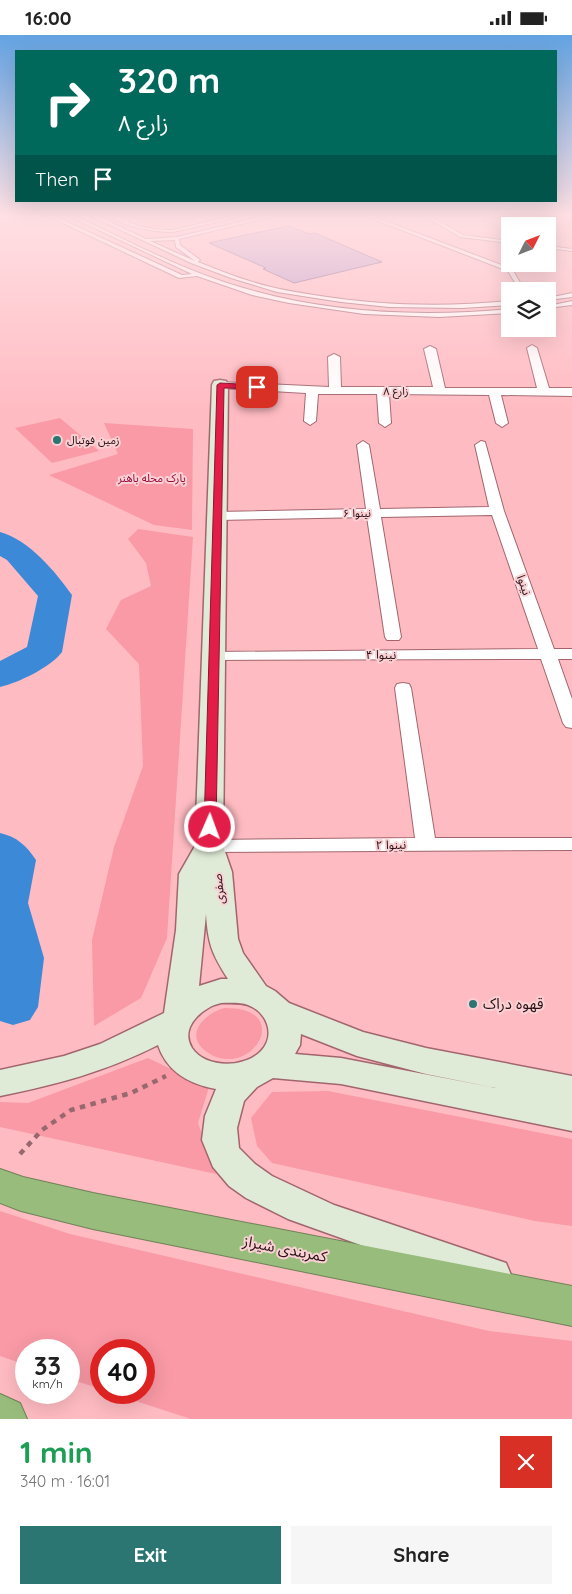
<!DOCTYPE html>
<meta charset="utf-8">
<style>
:root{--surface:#fff;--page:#f6f6f6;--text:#222;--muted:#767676;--accent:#2b7572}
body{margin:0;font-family:Quicksand,"Noto Sans Arabic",sans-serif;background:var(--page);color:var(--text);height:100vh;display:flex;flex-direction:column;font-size:19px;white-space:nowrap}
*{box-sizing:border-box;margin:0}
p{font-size:16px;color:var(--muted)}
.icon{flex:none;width:28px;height:28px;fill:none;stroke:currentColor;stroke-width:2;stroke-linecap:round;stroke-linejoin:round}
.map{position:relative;height:1384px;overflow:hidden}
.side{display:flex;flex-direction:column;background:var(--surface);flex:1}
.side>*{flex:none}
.hud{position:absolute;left:15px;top:15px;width:542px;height:152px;border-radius:0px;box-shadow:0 5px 20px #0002;background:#00695c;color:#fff;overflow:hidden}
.needle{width:32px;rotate:48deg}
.tools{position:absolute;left:501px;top:182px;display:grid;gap:10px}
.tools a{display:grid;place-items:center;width:55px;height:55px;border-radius:0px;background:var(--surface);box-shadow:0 5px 20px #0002;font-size:25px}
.speed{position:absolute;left:15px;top:1304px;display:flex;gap:10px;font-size:25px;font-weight:700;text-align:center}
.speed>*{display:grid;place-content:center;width:65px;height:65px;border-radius:50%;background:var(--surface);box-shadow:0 5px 20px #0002;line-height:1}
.speed small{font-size:12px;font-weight:400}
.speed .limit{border:8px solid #d22;background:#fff;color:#111}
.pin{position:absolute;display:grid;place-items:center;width:42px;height:42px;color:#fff;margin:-21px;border-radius:10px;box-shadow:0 2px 8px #0006}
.me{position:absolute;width:55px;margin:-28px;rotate:2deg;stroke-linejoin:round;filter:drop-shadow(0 0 4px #0008)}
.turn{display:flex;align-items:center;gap:18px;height:105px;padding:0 20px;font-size:22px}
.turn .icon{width:65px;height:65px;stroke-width:2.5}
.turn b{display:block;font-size:35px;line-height:42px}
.then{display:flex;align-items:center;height:48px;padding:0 20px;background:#0003;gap:10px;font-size:19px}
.round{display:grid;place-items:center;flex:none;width:52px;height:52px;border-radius:0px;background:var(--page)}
.overview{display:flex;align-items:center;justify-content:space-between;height:85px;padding:0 20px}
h1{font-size:30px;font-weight:800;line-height:38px;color:#1e9e55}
.action{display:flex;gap:10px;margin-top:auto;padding:10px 20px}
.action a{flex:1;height:58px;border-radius:0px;background:var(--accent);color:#fff;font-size:20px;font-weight:800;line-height:58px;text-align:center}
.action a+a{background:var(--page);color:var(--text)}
.status{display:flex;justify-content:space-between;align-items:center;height:35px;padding:0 25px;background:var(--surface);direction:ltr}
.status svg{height:14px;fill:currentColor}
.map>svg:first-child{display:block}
.green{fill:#f99aa6}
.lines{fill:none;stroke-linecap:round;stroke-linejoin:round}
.river{fill:#3c89d8;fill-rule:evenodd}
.building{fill:#b597c9;stroke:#715582}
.lane-casing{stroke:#a2656d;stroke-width:2}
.street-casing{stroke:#a2656d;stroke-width:2}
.secondary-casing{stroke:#a2656d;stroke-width:3}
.highway-casing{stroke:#718057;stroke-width:2}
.path{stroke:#97686e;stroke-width:4.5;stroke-dasharray:5.5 5.5;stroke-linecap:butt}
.lane{fill:#fff;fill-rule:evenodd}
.street{fill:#fff;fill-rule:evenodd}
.secondary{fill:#e0ebd7;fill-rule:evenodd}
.highway{fill:#98bc7b;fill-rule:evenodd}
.route{fill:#e11d48;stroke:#92132f}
.poi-dot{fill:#2b7572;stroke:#fad1d4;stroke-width:2}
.labels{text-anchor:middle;stroke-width:4;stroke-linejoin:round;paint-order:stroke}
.far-street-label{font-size:11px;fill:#281014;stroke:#fad1d4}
.far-poi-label{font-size:11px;fill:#281014;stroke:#fad1d4;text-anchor:start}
.far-park-label{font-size:11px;fill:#9c0b3a;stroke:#fad1d4}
.street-label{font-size:12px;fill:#281014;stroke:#fad1d4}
.near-poi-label{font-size:15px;fill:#281014;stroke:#fad1d4;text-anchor:start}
.near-street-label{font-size:15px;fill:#281014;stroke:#fad1d4}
</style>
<div class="status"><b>16:00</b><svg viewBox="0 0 49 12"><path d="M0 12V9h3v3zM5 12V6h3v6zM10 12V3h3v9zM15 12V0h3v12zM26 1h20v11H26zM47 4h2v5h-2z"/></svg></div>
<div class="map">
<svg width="572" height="1384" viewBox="0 0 572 1384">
<rect width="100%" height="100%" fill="#ffbbc2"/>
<path class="green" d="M126,181H213L154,193Z
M60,383L99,416L52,428L15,393Z
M104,388L193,394L192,495L154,490L49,440L118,419Z
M138,494L193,502L167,903L141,963L94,991L92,905L114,812L143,731L139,629L106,594L121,565L151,551L146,528L128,504Z
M224,973C297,972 250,1047 207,1017C183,1000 204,979 224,973Z
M148,1023L209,1052L198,1088L216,1139L0,1092V1067L28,1068Z
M328,1056L572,1104V1191L535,1186L272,1128L257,1111L251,1083L272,1057Z
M0,1176L70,1199L489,1296L572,1306V1384H191L111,1358H144V1315H101V1354L69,1344V1315H26V1330L0,1321Z"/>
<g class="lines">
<path class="river" d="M0,497C29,505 55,536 72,560L62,617C51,632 18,648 0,652V626L27,612L38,561L7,525L0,521Z
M0,798C17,802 26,810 36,825L28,868L44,923L38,972L30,985L13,990L0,986Z"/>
</g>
<path class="building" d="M288,191L310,199L315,198L382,227L294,248L263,234L266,233L209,208Z"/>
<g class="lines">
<defs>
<path id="lane" d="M48,181H54L182,240L192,239L69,181H75C124,204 173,230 224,247C317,278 414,283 510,274V278L439,282L364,279L289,268L252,260L197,241L179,243Z
M91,181H97L146,204L177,202L266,181H275L179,204L180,210L200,225L198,227C222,237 246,246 271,252C287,256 303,258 320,261C383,271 446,272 510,266V270L462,273L389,272L341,267L277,257L231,243L191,228ZM175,205L176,212L195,226L150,206Z
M109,181C119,181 127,187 136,190C148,194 160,195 173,195L234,181H243L173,197C151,197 128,192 109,181Z
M365,181H372L512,234L525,256H520L508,236Z
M424,181H430L463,200L510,206V208L460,202Z
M548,211L572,214V216L548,213Z
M572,258V262L548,265V263Z
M572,266V270L548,273V271Z"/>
<path id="street" d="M532,310L537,313L549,353H572V361L501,360L508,388L502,392L496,388L489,360L389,359L391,388L385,392L379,388L377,359H318L316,386L310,390L304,386L306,358L220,353L214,350L220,347L329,352L328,322L334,319L340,322L341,352H433L424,314L430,311L436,314L445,353H537L527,313Z
M363,406L369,410L380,474L489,472L475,410L481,406L485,407L504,476L554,614H572V624H558L572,664V693L566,692L563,688L541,624L208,625L206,622L208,619L214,617L538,614L492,480L381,482L401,602L399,605H387L385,602L367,482L217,485L210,481L217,477L366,474L357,410Z
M403,648L409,649L411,653L435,803H572V815L209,817L202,816L199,811L202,806L209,805L415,803L395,653L397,649Z"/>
<path id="secondary" d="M220,345L226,346L228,350L223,811L232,837L238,904L243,918L266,951L275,956L289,968L363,997L426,1013L572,1041V1096L341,1049L273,1043L257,1052L244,1066L237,1093L239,1113L255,1129L272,1141L334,1170L506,1228L511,1240L506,1252L492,1257L288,1184L246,1163L229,1151L213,1132L202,1105L205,1081L216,1054C189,1049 167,1037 158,1010C104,1037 59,1049 0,1061V1035L64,1021L100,1009L164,978L176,895L179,839L195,811L212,350L214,346ZM206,879C208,909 212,919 228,944H221L199,951ZM221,968C229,968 240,967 248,970C267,977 276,1000 261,1016C245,1033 206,1034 192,1013C179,992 203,972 221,968ZM301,999L357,1021L426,1039L496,1053L341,1023L295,1019L300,1010Z"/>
<path id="highway" d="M0,1134L23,1142L93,1158L572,1251V1291L93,1194L21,1176L0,1168Z
M0,1359L20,1368L27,1384H0Z"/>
</defs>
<use href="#lane" class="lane-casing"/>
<use href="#street" class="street-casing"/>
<use href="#secondary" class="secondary-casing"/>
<use href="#highway" class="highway-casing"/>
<path class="path" d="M20,1119L42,1095L71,1075L131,1058L166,1041"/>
<use href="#lane" class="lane"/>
<use href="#street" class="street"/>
<use href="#secondary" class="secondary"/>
<use href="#highway" class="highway"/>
</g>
<linearGradient id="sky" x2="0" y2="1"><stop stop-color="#63a3e2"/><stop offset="0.48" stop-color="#ffe0e4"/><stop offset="1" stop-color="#ffe0e4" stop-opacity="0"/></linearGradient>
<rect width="572" height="375" fill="url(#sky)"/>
<path class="route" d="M220,348L257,350L261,352L257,354L224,353L216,792L210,796L204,792L217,350Z"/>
<g class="poi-dot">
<circle cx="57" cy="405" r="5"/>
<circle cx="473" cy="969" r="5"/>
</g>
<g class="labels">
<g class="far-street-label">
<text x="396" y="360">۸ زارع</text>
<text transform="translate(357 478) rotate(-1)" y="4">۶ نینوا</text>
</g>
<g class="far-poi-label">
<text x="67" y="409">زمین فوتبال</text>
</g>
<g class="far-park-label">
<text x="152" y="447">پارک محله باهنر</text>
</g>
<g class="street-label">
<text transform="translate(524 550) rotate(70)" y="4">نینوا</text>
<text x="381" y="624">۴ نینوا</text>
<text transform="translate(391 810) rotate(-1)" y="4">۲ نینوا</text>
<text transform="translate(219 854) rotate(-96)" y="4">صفری</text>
</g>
<g class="near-poi-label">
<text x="483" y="974">قهوه دراک</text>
</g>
<g class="near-street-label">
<text transform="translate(285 1214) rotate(11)" y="5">کمربندی شیراز</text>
</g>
</g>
</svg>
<div class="tools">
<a><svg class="needle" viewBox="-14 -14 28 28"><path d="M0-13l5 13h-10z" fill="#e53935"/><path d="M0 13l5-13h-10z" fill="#767676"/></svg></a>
<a><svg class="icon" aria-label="layers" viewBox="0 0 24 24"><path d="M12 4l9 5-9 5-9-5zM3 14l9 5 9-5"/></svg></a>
</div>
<div class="speed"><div>33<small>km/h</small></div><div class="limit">40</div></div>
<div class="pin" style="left:257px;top:352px;background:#d93025"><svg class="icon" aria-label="arrive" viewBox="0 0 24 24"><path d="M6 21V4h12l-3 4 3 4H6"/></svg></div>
<svg class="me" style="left:210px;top:792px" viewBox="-20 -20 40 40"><circle r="17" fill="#e11d48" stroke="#fff" stroke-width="3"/><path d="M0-11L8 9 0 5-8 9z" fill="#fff"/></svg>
<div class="hud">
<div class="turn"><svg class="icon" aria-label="right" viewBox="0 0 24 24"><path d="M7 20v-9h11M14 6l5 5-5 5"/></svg><div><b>320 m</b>۸ زارع</div></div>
<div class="then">Then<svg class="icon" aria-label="arrive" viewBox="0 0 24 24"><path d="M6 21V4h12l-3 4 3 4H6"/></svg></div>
</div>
</div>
<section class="side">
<div class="overview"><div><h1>1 min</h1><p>340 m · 16:01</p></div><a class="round" style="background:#d93025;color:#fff"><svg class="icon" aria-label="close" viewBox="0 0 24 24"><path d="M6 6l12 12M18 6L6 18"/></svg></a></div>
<div class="action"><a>Exit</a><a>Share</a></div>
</section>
